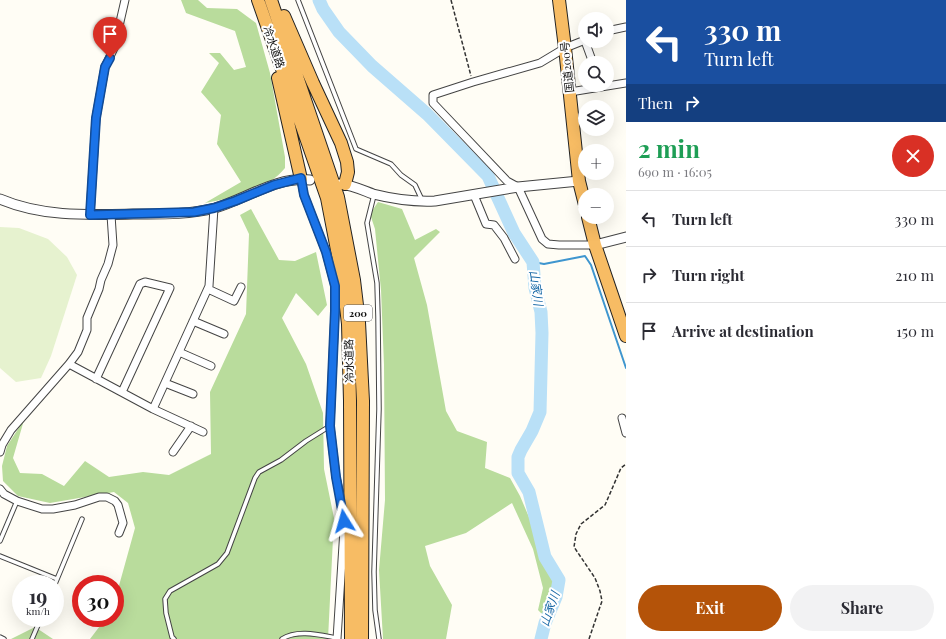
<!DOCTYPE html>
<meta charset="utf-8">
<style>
:root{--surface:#fff;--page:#f2f2f3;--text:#2b2b33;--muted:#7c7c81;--line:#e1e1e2;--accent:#b45309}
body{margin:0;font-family:"Playfair Display","Noto Sans JP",serif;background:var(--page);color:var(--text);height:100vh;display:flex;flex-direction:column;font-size:15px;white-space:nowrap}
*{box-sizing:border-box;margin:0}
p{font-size:13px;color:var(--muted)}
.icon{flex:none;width:22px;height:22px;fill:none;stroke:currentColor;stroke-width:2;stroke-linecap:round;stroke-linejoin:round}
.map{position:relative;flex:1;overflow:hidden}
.panel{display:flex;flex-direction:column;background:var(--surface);width:320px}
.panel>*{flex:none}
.hud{background:#1a4fa0;color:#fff;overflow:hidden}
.controls{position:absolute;left:578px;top:12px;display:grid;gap:8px}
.controls a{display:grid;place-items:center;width:36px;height:36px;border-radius:50%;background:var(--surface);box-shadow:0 4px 16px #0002;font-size:20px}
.speed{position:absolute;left:12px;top:575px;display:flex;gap:8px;font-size:20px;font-weight:700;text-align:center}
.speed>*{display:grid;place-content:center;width:52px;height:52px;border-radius:50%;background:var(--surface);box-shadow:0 4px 16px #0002;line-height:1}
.speed small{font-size:10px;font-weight:400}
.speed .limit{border:6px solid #d22;background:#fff;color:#111}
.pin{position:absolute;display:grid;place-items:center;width:34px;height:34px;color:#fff;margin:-41px -17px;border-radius:50% 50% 50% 0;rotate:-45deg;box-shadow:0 0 4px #0007}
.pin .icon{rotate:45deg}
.me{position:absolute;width:44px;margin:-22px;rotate:352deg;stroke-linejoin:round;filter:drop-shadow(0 0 3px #0008)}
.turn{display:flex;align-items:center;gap:14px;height:84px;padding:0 12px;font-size:18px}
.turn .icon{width:52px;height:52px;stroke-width:2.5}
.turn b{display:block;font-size:28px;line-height:34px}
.then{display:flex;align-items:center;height:38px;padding:0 12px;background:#0003;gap:8px;font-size:15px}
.round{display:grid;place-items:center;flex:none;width:42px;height:42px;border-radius:21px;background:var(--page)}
.headline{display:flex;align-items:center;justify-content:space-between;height:68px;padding:0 12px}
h1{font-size:24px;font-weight:700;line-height:30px;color:#1e9e55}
.primary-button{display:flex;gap:8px;margin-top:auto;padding:8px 12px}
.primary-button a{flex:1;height:46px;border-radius:24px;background:var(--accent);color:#fff;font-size:16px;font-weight:700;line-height:46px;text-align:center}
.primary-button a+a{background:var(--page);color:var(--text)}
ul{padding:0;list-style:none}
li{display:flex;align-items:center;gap:12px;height:56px;padding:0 12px;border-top:1px solid var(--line)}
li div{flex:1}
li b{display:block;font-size:15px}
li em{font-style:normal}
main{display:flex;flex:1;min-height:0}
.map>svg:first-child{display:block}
.forest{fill:#b9dc9c}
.pitch{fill:#e6f2cf}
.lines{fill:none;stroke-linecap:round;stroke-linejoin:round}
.stream{stroke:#3f96cf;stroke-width:2}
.river{stroke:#b9e0f7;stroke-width:13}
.service-casing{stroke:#444;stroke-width:5.5}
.minor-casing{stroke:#444;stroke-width:9}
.tertiary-casing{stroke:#444;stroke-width:11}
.trunk-casing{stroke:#222;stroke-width:14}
.path{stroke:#333;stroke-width:1.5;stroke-dasharray:4 2;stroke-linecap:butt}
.service{stroke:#fff;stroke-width:3.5}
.minor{stroke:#fff;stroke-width:7}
.tertiary{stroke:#fff;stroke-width:9}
.trunk{stroke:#f7bc64;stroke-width:12}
.route-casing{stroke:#114b97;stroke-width:10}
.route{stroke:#1a73e8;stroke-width:7}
.labels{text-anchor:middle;stroke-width:4;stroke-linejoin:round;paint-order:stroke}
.shield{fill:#fff;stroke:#585858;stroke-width:1}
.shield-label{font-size:10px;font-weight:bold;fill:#111}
.street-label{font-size:11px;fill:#111;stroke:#fff}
.water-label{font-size:12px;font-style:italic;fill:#1768a6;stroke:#fff}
</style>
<main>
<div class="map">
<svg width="626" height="639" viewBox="0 0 626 639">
<rect width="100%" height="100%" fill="#fffdf5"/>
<path class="forest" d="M181,0H198L207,8L237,9L256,23L270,73L285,157V168C265,192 234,197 205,203L241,182L217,144L221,115L201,92L219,63L209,53H220L234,70L246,67L235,31L186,13Z
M378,202L402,209L415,240L436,229L440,232L414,258L427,305L446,411L457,431L487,442L485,468L510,478L520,496L537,536L544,562L556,581L553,597L543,615L538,610L543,588L533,549L512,503L466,533L425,546L430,566L452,605L446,639H383L379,570L385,500L384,365L381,290L375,229L370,214Z
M251,209L279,260L295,261L316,252L327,305L318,316L296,293L282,318L306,364L323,413L324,469L334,518L328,639H90L106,618H115V600L135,528L128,503L114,492L50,503L18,496L3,481L2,466L7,446L24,420L13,458L20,473L42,474L64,486L85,461L109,477L143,472L169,475L211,454L210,392L246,314L249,234L240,215Z
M35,627L53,639H11Z"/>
<path class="pitch" d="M0,227L19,228L48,239L67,257L77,275L51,356L41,378L16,382L0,368Z"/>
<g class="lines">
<path class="stream" d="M533,262L544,264L585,256L591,265L626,368"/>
<path class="river" d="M319,0L323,9L339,32L372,66L427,114L488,176L514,233L533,262L535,288L541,312L542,333L540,412L532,431L521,450L518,457V473L529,492L545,557L559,580L556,597L545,623L541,639"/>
<defs>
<path id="service" d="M298,0L356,149L391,164L401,175L415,185L422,200
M374,195L367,223L377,283L378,317L379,409L374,572L375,610L379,639
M0,541L17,501
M0,556L57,579
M55,584L82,519
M0,637L4,639
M32,639L41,618
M174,639L172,637L166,613L165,599L170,591L218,564L227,553L255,478L259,472L281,460L306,441L330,426
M282,639C297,629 320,635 337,638"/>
<path id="minor" d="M607,31L626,27
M585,40L565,48L540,63L473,82L433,95V103L507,181L518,187L542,239L548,244L559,245H595
M585,41L593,63
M570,92L626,83
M301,179L304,195L326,252L335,286V311L330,426L336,477L344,513V529L337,639
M474,195L486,224L494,225L504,238L515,259
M90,215L96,118L105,67L114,48L125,0
M208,289L234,301L241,287
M193,321L224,334
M179,352L211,366
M69,364L153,409L203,432
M96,379L140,284L145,282L170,288L122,392
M165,383L193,394
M153,409L209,286L214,208
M622,418L626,433
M0,452L2,445L11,430L69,364L78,352L87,330V318L99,289L101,280L108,264L113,245L111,215
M173,452L191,426
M0,489L4,494L17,501L42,509H53L75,505L99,497H107L115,501L118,505L123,523L119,533"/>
<path id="tertiary" d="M340,184C352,185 362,190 373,194C393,199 414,202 435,201L518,187L579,181
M0,199C42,217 88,215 133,214C160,214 188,215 215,208C246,199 277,176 310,180
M595,245L626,237"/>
<path id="trunk" d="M258,0L327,198L343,281L348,324L350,401L351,639
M271,0L338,197L354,280L359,322L363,401L362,639
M559,0L565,48L579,181L585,205
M284,16L313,83L341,143L347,162L348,172L345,184
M278,78L301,179
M588,217L595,245L626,336"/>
</defs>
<use href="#service" class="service-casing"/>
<use href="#minor" class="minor-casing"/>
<use href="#tertiary" class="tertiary-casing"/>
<use href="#trunk" class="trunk-casing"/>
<path class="path" d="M451,0L471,76
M589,639L602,601L600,591L595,578L574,547L576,534L581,524L605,505L621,468L626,464"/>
<use href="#service" class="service"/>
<use href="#minor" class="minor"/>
<use href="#tertiary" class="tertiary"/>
<use href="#trunk" class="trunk"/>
</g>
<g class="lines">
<defs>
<path id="route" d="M110,58L105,67L96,118L90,215L194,212L214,208L235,201L274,185L301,178L304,195L326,252L335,286V311L330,426L336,477L344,521"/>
</defs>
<use href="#route" class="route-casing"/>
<use href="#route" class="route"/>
</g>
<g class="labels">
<rect class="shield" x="344" y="305" width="28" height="16" rx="3"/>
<g class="shield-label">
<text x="358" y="317">200</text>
</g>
<g class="street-label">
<text transform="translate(274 47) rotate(71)" y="4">冷水道路</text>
<text transform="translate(567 67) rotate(-96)" y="4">国道200号</text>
<text transform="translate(349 361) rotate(-91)" y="4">冷水道路</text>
</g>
<g class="water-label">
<text transform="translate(536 288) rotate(82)" y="4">山家川</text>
<text transform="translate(550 609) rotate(-71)" y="4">山家川</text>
</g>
</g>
</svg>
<div class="controls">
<a><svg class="icon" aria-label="sound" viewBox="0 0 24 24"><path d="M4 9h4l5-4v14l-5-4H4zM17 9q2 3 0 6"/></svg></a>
<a><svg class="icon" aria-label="search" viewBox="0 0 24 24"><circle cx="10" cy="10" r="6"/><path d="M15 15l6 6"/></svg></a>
<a><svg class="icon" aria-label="layers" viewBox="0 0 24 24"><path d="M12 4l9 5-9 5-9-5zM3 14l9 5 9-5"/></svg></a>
<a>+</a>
<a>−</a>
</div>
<div class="speed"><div>19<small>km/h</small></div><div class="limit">30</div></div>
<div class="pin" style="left:110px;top:58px;background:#d93025"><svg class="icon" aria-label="arrive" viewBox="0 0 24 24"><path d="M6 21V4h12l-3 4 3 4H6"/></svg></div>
<svg class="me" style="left:344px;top:521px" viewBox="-20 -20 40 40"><path d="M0-17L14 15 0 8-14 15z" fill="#1a73e8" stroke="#fff" stroke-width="4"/></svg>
</div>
<section class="panel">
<div class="hud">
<div class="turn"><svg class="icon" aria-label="left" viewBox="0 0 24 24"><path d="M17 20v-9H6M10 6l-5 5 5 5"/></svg><div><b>330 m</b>Turn left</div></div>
<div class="then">Then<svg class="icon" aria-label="right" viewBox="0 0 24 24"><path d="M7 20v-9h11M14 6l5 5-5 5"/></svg></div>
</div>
<div class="headline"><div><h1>2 min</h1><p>690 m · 16:05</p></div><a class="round" style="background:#d93025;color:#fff"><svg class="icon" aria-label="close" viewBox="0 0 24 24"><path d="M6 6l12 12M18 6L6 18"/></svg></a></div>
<ul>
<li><svg class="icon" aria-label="left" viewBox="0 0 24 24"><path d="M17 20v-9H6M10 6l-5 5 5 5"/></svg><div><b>Turn left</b></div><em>330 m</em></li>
<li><svg class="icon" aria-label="right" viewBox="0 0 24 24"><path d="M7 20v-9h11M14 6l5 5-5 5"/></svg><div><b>Turn right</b></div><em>210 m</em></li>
<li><svg class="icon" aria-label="arrive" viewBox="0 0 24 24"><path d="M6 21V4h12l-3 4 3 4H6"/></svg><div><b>Arrive at destination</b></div><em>150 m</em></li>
</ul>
<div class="primary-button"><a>Exit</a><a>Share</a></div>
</section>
</main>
